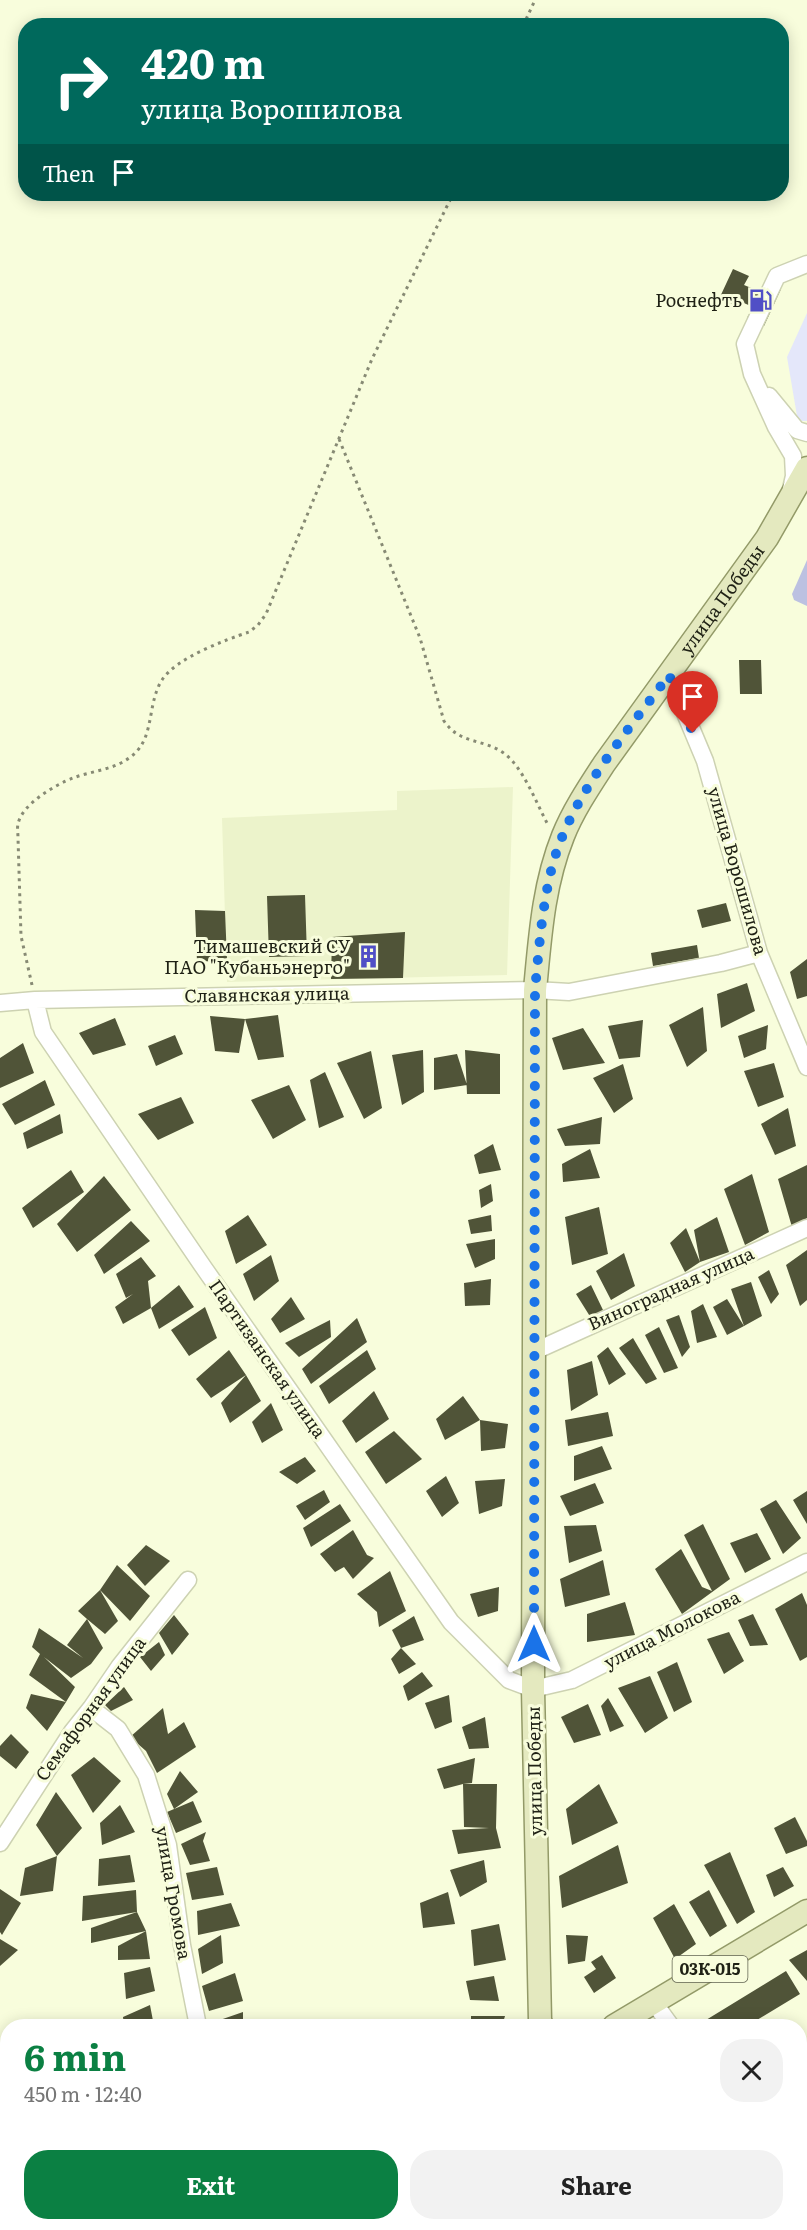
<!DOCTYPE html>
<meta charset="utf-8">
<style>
:root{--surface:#fff;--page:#f2f2f2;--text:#222;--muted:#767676;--accent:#0b8043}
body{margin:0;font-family:Literata,serif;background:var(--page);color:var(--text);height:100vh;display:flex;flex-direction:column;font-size:22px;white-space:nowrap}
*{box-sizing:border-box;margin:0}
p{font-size:20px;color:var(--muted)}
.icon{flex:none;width:33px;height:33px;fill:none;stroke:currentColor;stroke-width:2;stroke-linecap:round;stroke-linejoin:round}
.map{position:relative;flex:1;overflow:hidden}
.sheet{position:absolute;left:0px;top:2019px;width:807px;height:212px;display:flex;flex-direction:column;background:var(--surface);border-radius:24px 24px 0 0;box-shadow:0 3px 15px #0003}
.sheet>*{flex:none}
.hud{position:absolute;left:18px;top:18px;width:771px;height:183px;border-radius:24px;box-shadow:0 3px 15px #0003;background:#00695c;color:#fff;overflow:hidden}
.pin{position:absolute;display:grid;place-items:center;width:51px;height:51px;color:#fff;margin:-62px -26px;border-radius:50% 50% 50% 0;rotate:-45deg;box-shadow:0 0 6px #0007}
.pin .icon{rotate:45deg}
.me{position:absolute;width:66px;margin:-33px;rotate:0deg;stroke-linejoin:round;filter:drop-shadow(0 0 4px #0008)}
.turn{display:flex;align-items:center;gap:21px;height:126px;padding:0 24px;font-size:27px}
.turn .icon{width:78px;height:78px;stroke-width:2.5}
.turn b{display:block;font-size:42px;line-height:51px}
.then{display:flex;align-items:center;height:57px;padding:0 24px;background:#0003;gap:12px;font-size:22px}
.round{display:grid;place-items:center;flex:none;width:63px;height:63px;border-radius:24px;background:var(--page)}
.head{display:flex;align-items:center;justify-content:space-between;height:102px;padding:0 24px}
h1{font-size:36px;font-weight:700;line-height:45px;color:var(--accent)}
.primary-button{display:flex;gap:12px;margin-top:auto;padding:12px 24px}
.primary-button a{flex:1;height:69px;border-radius:24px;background:var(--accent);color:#fff;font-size:24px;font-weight:700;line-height:69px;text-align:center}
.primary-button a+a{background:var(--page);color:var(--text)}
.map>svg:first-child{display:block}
.built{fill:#ecf3cb}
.green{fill:#e4e7fa}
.forest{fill:#bcc1e1}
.building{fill:#505438}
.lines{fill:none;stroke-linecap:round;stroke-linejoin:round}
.minor-casing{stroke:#cdd2b2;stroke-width:19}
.major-casing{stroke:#939a68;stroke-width:25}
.path{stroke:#878a74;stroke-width:3;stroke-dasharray:3 4.5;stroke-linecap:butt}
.minor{stroke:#fff;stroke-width:16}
.major{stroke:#e4e9bf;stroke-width:22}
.rail-casing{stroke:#757864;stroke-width:7}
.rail{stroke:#f8fddc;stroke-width:4.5;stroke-dasharray:14;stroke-linecap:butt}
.route{stroke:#1a73e8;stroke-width:10;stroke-dasharray:0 18}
.labels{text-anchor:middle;stroke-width:6;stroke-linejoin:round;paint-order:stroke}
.shield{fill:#f8fddc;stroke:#606351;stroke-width:1.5}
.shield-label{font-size:16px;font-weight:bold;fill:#1f2115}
.poi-label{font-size:18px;fill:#1f2115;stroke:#f8fddc;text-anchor:end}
.street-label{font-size:18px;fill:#1f2115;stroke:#f8fddc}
</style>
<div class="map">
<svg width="807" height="2230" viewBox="0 0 807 2230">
<rect width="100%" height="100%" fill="#f8fddc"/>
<path class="built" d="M513,787L507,975L227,982L222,818L397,810V791Z"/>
<path class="green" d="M807,313V421H802L797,416L787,357Z"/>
<path class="forest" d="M807,560V606L794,600L792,594Z"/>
<path class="building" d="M733,269L749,276L744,285L761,292L766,282L781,289L764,326L747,318L753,307L737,300L735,307L719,299Z
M739,660H761L762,694H740Z
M305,895L307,956L269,957L267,896Z
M726,903L731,921L702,928L697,910Z
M195,910L225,911L227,960L197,962Z
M405,932L403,978L331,979L332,937Z
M697,945L699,958L653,966L651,953Z
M807,959V996L797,999L790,972Z
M747,983L755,1011L721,1028L717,994Z
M703,1007L707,1051L687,1067L669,1025Z
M278,1015L284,1057L258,1060L245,1019Z
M210,1016L245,1019L239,1053L215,1051Z
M115,1018L126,1045L93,1055L79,1033Z
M643,1020L640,1057L619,1059L608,1026Z
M768,1025L766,1049L744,1058L738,1036Z
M583,1028L605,1063L563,1070L552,1038Z
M175,1035L183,1054L156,1066L148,1046Z
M23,1043L34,1073L0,1088V1058Z
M423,1050L424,1092L402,1105L392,1055Z
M465,1050L500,1054V1094H467Z
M371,1051L382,1108L364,1119L337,1063Z
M457,1054L467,1085L434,1090V1058Z
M774,1063L784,1097L758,1107L744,1071Z
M623,1064L633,1099L614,1113L593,1078Z
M325,1072L344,1117L319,1128L310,1080Z
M45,1080L55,1105L15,1125L2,1104Z
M289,1085L306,1120L273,1139L251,1100Z
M181,1097L194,1123L158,1140L138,1114Z
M788,1108L796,1146L775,1155L761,1124Z
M60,1114L63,1133L27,1149L23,1133Z
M602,1117L600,1144L565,1146L557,1129Z
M493,1144L501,1170L479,1174L474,1155Z
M590,1149L600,1178L563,1182L562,1164Z
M807,1165V1218L792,1227L778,1179Z
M71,1170L84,1192L33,1228L22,1208Z
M752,1174L769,1232L745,1245L724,1189Z
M104,1176L131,1210L77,1252L57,1224Z
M491,1184L493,1201L481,1208L479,1190Z
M599,1207L608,1254L572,1265L565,1217Z
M248,1215L267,1245L236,1264L225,1231Z
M491,1215L492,1231L471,1234L468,1220Z
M717,1217L729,1252L700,1262L685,1272L670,1243L686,1228L700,1262L694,1230Z
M131,1221L150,1241L104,1274L94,1255Z
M495,1239V1259L475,1268L466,1244Z
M807,1250V1300L800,1306L786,1265Z
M624,1253L635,1286L611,1300L596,1271Z
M271,1255L279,1281L254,1301L243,1274Z
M141,1257L156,1276L148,1281L151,1308L123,1324L115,1307L133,1294L126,1298L116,1274Z
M769,1270L779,1294L771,1304L758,1277Z
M491,1279L490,1305L465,1306L464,1283Z
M751,1282L762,1316L744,1326L731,1289Z
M179,1285L194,1307L159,1329L151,1308Z
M591,1285L603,1310L591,1318L576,1294Z
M291,1297L305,1319L280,1333L271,1319Z
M727,1299L744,1326L727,1335L713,1307Z
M703,1304L717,1337L697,1343L691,1311Z
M205,1307L217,1338L189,1356L171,1330Z
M679,1315L690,1347L682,1357L666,1320Z
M357,1318L367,1342L311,1384L302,1369Z
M330,1320L331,1337L299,1357L285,1343Z
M659,1327L678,1368L664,1373L645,1335Z
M633,1338L657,1379L646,1384L619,1348Z
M608,1347L626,1374L609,1385L597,1356Z
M229,1350L246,1375L261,1401L230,1423L221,1403L246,1375L211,1398L196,1379Z
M367,1350L376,1369L329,1404L319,1386Z
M592,1361L598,1395L571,1411L567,1370Z
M374,1391L389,1419L356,1443L342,1421Z
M463,1396L480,1420L445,1440L436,1419Z
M271,1403L283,1430L262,1443L252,1422Z
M608,1412L613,1436L568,1446L565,1420Z
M480,1420L508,1424L505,1448L481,1451Z
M394,1431L422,1459L386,1484L365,1452Z
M602,1446L612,1469L574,1481V1456Z
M305,1457L316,1471L297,1484L279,1472Z
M446,1476L459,1503L442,1517L426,1491Z
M505,1479L502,1506L479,1514L475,1481Z
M595,1483L604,1503L570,1516L560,1496Z
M324,1490L330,1502L305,1520L296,1506Z
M807,1491V1524L793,1500Z
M776,1500L801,1538L783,1554L760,1509Z
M340,1504L351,1521L311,1547L303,1528Z
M703,1524L730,1579L682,1614L655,1569L681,1549L702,1587L712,1591L684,1535Z
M596,1525L602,1551L569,1563L564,1526Z
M353,1530L367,1555L374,1558L353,1579L344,1567L335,1572L320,1554Z
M757,1533L771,1559L745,1573L730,1543Z
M146,1545L170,1561L145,1586L127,1565Z
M603,1560L610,1595L565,1607L560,1579Z
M117,1565L150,1596L130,1621L100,1590L118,1621L105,1634L87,1619L103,1648L91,1664L71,1678L44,1657L75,1687L66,1702L29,1675L40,1654L32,1647L39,1628L83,1658L67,1645L87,1619L78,1611L100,1590Z
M390,1571L406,1611L379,1627L377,1612L357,1594Z
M499,1587L498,1611L478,1617L470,1594Z
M802,1593L807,1605V1657L800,1661L775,1609Z
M625,1602L635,1635L587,1642V1614Z
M753,1614L768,1645L750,1646L738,1620Z
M174,1615L189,1634L172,1655L159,1633Z
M414,1616L424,1640L401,1648L416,1664L399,1674L391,1659L401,1648L392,1630Z
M729,1632L744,1661L724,1674L707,1639Z
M159,1642L165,1655L151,1671L140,1657Z
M677,1662L692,1702L674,1712L657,1672Z
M422,1672L433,1686L408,1701L403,1686Z
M650,1676L668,1718L645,1733L618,1688Z
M124,1687L133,1700L111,1711L105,1705Z
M31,1694L66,1702L47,1731L26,1708Z
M449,1695L452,1722L435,1729L425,1703Z
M608,1698L624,1726L610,1732L601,1706Z
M588,1704L601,1735L574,1743L561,1717Z
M163,1708L168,1734L184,1722L196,1747L157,1773L146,1751L130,1737Z
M485,1717L489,1748L469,1749L462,1727Z
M11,1734L29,1752L16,1769L0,1756V1746Z
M94,1757L121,1781L93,1813L71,1775Z
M475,1758L472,1783L463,1784H497L496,1828L501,1848L458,1854L452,1830L489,1828L464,1827L463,1784L444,1789L437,1769Z
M180,1771L198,1792L174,1809L167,1794Z
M599,1784L618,1823L572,1845L566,1809Z
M56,1792L82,1828L57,1856L36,1825Z
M193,1801L202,1822L176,1833L167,1812Z
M120,1805L135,1832L102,1845L100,1823Z
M795,1817L807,1841V1846L786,1854L774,1828Z
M206,1832L203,1841L210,1861L190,1865L181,1844Z
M618,1845L628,1883L562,1908L559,1876Z
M730,1852L755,1912L737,1924L704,1865Z
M130,1855L135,1882L98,1886L99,1859Z
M57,1856L53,1891L20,1896L25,1868Z
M484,1860L487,1882L460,1897L450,1870Z
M217,1867L224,1895L192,1900L186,1873Z
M783,1867L794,1886L774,1897L766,1875Z
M0,1889L21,1903L2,1935L0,1932Z
M136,1890L137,1912L82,1921L83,1896Z
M709,1890L727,1926L710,1937L689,1902Z
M448,1892L455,1924L423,1928L420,1903Z
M231,1903L240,1926L198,1935L197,1911Z
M674,1904L696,1944L675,1959L653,1918Z
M137,1912L146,1931L150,1959L118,1960V1946L146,1931L91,1943V1928Z
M499,1924L506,1960L474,1966L471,1930Z
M221,1935L223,1963L202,1974L198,1949Z
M566,1935L588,1936L585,1961L568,1964Z
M0,1939L18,1950L0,1966Z
M807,1950V1981L789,1960Z
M602,1955L616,1978L594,1993L584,1977L596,1969L591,1962Z
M150,1967L155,1991L126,1999L124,1973Z
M786,1971L800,1994L747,2026H710L706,2020Z
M235,1973L243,2001L209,2011L202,1986Z
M494,1976L499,2001L470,2000L466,1981Z
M150,2005L154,2026H124L123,2017Z
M243,2012V2026H217V2021Z
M471,2016H505L502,2026H471Z
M473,2223H544L530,2230H470L475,2228Z"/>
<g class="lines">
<defs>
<path id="minor" d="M769,396L797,430L807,433
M791,489L794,476L793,456L776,427L752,374L745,344L777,276L807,264
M669,675L705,761L759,953L807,1067
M35,1000L43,1032L204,1268L451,1622L509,1680L533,1689L572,1680L807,1562
M0,1003L35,1000L535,990L569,992L721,963L759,953
M535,1351L807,1228
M91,1708L118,1729L146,1775L168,1845L182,1945L198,2026
M0,1843L72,1732L91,1708L119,1667L188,1580
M655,2004L671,2026
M800,2131L804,2134
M243,2223L247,2230
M547,2230L563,2223"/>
<g id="major">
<path id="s1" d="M542,2026L540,2020L533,1689L535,990C540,938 543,886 563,836C573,811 589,787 604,764L767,538L807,468"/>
<path d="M614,2026L807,1911"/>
<path d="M265,2230L277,2223"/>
</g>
</defs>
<use href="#minor" class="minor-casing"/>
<use href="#major" class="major-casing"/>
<path class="path" d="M523,26L535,0
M339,439L420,638L444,721C460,745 484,738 505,754C523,768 536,802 547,823
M32,985L21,936L18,838C18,833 17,828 18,824C22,804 55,785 73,778C91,771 113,770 129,758C156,740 146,705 162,680C176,658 225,640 249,632L258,625L266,614L372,359L453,194"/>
<use href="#minor" class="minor"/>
<use href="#major" class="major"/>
<defs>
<path id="rail" d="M800,2166L807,2163
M631,2230L647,2223"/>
</defs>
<use href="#rail" class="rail-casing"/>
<use href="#rail" class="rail"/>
</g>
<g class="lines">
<path class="route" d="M534,1644L535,990C539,948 542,907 552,867C571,795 626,734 669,675L693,733"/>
</g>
<defs>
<symbol id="fuel-bare" viewBox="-9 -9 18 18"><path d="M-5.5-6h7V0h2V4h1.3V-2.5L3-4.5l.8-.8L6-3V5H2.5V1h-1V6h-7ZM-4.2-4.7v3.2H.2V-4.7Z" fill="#504fc6" stroke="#f8fddc" stroke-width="2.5" paint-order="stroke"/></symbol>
<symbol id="building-bare" viewBox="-9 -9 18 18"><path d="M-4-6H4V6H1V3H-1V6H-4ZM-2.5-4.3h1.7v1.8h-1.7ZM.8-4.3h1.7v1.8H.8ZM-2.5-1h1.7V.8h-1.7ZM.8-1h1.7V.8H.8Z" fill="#504fc6" stroke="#f8fddc" stroke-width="2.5" paint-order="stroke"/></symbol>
</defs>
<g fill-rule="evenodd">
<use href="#fuel-bare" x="744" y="284" width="33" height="33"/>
<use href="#building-bare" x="352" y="940" width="33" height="33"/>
</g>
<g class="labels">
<rect class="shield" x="672.5" y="1956" width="75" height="26" rx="4.5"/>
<g class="shield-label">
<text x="710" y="1975">03К-015</text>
</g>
<g class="poi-label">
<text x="742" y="307">Роснефть</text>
<text x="350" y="953">Тимашевский СУ<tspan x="350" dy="21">ПАО "Кубаньэнерго"</tspan></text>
</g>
<g class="street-label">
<text dy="6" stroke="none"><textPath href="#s1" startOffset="1479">улица Победы</textPath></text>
<text transform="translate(737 871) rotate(74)" y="6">улица Ворошилова</text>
<text transform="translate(267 995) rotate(-1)" y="6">Славянская улица</text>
<text transform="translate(671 1289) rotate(-24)" y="6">Виноградная улица</text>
<text transform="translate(267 1359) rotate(55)" y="6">Партизанская улица</text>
<text transform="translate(672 1630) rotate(-27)" y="6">улица Молокова</text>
<text transform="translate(91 1709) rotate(-54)" y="6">Семафорная улица</text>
<text transform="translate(535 1771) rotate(-91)" y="6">улица Победы</text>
<text transform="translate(173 1893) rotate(80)" y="6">улица Громова</text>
</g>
</g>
</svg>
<div class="pin" style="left:693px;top:733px;background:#d93025"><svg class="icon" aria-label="arrive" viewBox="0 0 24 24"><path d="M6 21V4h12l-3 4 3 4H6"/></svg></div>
<svg class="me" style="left:534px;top:1644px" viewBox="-20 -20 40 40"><path d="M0-17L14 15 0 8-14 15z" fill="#1a73e8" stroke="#fff" stroke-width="4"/></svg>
<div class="hud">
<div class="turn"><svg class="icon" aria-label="right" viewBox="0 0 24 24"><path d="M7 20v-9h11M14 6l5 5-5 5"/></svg><div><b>420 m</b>улица Ворошилова</div></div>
<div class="then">Then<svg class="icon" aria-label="arrive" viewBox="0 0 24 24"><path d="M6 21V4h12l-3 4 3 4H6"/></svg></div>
</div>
<section class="sheet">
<div class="head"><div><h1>6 min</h1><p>450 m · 12:40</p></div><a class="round"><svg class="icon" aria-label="close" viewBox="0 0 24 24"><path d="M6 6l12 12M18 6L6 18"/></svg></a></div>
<div class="primary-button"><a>Exit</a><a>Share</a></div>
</section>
</div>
